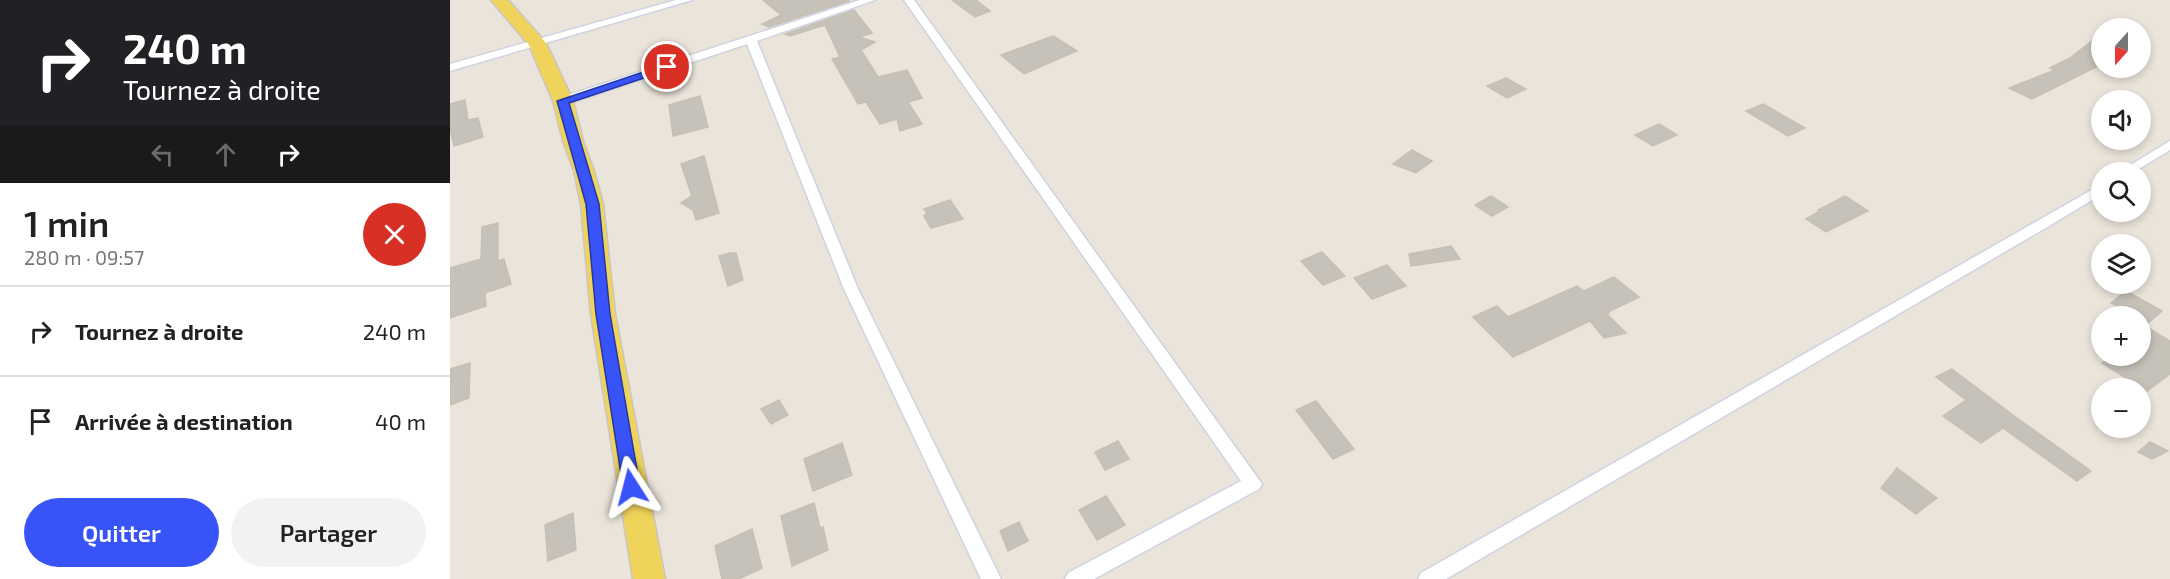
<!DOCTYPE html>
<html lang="fr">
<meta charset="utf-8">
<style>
:root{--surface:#fff;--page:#f2f2f2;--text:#222;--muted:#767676;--line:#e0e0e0;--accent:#3854f9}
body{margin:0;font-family:"Exo 2",sans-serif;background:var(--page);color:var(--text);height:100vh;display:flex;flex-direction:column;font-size:22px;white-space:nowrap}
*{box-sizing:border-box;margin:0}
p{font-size:20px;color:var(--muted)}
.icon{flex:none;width:33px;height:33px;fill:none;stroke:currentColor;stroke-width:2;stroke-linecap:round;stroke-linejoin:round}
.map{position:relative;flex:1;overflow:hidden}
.drawer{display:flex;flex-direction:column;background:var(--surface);width:450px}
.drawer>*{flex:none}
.guide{background:#202124;color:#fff;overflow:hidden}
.needle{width:39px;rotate:201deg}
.buttons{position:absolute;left:1641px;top:18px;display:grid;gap:12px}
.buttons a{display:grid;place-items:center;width:60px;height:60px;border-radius:50%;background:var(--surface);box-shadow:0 3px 9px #0003;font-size:30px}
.pin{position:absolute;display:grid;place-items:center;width:51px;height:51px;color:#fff;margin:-26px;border:3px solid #fff;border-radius:50%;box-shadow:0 2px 6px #0007}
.me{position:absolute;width:66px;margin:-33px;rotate:351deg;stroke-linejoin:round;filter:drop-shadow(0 0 4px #0008)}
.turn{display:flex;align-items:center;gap:21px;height:126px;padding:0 24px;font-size:27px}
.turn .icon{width:78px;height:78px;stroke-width:2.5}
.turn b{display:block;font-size:42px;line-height:51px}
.lanes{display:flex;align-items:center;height:57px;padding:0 24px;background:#0003;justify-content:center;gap:30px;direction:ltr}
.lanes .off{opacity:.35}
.round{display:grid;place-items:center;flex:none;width:63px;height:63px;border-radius:32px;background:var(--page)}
.overview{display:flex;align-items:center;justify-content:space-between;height:102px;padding:0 24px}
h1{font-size:36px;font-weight:600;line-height:45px}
.primary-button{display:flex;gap:12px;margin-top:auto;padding:12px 24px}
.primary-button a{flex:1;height:69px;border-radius:36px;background:var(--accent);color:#fff;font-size:24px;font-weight:600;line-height:69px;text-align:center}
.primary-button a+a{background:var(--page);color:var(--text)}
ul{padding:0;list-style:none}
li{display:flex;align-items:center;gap:18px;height:90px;padding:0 24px;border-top:2px solid var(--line)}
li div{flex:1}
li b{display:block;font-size:22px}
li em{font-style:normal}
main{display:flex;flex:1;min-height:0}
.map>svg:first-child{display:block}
.building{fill:#c6c1b9;stroke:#c6c0b4;stroke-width:1.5}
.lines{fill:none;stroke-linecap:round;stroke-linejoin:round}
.street-casing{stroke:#cfd2e1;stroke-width:3}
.primary-casing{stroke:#c7c7c7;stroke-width:3}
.street{fill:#fff;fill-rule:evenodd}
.primary{fill:#f0d35a;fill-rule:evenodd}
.route{fill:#3854f9;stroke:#2437a2;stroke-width:1.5}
</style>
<main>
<section class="drawer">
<div class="guide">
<div class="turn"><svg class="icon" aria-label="right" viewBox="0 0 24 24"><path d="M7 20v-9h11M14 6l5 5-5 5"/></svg><div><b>240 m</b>Tournez à droite</div></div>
<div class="lanes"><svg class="icon off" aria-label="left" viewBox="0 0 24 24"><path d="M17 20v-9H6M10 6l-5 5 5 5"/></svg><svg class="icon off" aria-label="ahead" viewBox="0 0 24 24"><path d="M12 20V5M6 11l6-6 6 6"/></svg><svg class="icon" aria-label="right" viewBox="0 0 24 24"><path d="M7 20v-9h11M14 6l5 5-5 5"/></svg></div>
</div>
<div class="overview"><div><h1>1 min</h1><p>280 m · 09:57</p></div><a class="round" style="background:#d93025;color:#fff"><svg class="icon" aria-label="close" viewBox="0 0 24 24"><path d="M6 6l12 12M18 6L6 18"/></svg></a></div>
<ul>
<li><svg class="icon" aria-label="right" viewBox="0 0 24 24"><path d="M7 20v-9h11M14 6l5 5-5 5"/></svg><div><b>Tournez à droite</b></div><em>240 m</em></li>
<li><svg class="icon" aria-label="arrive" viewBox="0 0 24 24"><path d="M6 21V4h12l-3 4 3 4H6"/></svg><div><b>Arrivée à destination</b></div><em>40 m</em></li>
</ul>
<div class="primary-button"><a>Quitter</a><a>Partager</a></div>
</section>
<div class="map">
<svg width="1720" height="579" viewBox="0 0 1720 579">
<rect width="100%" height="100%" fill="#ebe4da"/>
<path class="building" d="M313,0H397L399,1L319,27L312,24L331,15Z
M502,0H526L540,11L525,17Z
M404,10L422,33L409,37L425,42L411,50L428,77L457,70L472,98L458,102L472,124L450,131L447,119L430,124L416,102L408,104L382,59L390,57L375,25L340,36L335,34Z
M1652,33V64L1582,99L1559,88L1605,70L1600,68L1620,58Z
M603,36L627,51L574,74L551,55Z
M1056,78L1076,89L1057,98L1037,86Z
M250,96L258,127L223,136L219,105Z
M15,100L18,120L28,118L33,137L4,146L0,129V104Z
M1313,104L1355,128L1338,136L1296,111Z
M1209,124L1227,135L1203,146L1185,135Z
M962,150L982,161L966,173L943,164Z
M254,156L269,213L246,220L243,210L231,203L242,196L231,164Z
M1041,196L1058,207L1042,216L1025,205Z
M1395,196L1418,211L1376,232L1356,219L1370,211L1368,210Z
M500,200L513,219L481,228L474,216L477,214L474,209Z
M48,223V261L54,259L61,284L35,293L36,306L0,318V268L31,259L32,227Z
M1001,246L1010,259L961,266L959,254Z
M872,252L895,276L873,285L851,261Z
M280,253H286L293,280L278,286L269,256Z
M937,265L956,286L922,299L904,278Z
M1164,277L1189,297L1158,312L1159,313L1157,314L1176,333L1154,338L1140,321L1063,357L1023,317L1047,306L1058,317L1127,286L1134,291Z
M1676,291L1712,311L1698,323L1690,319V316H1686L1661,303Z
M1690,323L1720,341V374L1697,391L1652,363L1664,356H1690Z
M20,363L19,398L0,405V369Z
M1502,369L1567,418L1641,471L1627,481L1553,428L1531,443L1493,416L1516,400L1486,377Z
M329,400L338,415L321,424L311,409Z
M866,401L904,449L883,459L846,410Z
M668,441L679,459L655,470L645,452Z
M1700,442L1718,451L1702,459L1688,452Z
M392,443L402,475L363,491L354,459Z
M1447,468L1487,498L1466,514L1431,488Z
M656,496L675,525L647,540L629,510Z
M364,503L370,528L373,527L378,550L342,566L331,516Z
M123,513L126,550L98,561L95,525Z
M569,522L578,541L558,551L550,531Z
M302,529L312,568L289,579H272L265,546Z"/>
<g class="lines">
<defs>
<path id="street" d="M226,0H242L0,71V64Z
M410,0H425L307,41L408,289L551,579H531L394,289L297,44L117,104L113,105L107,101L109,98Z
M454,0H464L812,484L809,489L644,579H615L618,573L791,481Z
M1720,141V150L1684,172H1669Z
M1652,184V194L1604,223L996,579H968L971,573Z"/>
<path id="primary" d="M41,0H58L96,43L123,101L133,141L144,171L153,204L165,314L215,579H183L141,314L131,204L124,171L113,141L103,101L79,45Z"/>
</defs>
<use href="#street" class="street-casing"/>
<use href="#primary" class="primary-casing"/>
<use href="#street" class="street"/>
<use href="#primary" class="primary"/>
</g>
<path class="route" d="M217,64L221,65V69L119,103L149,204L160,314L190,487L187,492L181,494L175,492L173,487L146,314L136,204L107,101Z"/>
</svg>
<div class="buttons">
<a><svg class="needle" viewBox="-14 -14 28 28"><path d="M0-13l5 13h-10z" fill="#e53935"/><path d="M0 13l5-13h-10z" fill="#767676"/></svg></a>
<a><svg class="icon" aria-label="sound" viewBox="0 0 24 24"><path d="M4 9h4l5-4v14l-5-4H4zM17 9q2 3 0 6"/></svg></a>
<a><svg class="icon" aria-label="search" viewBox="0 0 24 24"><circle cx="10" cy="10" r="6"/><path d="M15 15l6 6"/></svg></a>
<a><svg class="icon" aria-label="layers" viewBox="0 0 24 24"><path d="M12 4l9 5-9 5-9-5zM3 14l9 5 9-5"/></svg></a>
<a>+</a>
<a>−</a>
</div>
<div class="pin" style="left:217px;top:67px;background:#d93025"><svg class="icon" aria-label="arrive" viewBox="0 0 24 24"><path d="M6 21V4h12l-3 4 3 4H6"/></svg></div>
<svg class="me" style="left:181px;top:487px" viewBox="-20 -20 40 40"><path d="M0-17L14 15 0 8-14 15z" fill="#3854f9" stroke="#fff" stroke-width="4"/></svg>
</div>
</main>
